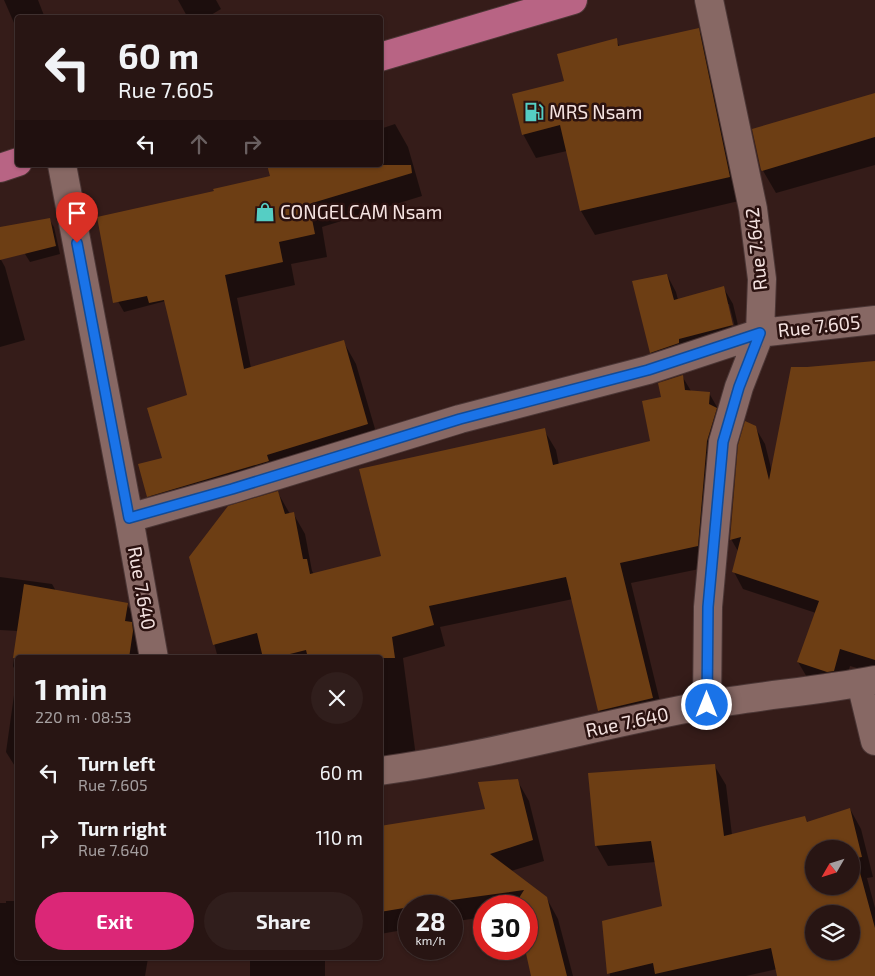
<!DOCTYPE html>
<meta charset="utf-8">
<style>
:root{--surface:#281513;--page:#301e1c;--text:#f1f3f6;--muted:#a59fa0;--line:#443433;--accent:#db2777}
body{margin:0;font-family:"Exo 2",sans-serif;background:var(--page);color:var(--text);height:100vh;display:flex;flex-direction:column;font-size:19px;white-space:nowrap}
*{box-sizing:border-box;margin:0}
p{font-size:16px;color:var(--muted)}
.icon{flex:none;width:28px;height:28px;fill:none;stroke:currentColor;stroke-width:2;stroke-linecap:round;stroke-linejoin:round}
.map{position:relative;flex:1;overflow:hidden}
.side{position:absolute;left:15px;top:655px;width:368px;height:305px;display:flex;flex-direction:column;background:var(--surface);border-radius:5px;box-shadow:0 1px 4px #0004,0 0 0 1px var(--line)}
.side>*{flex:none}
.guide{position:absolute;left:15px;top:15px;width:368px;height:152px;border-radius:5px;box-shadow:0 1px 4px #0004,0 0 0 1px var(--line);background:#281513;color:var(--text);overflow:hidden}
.needle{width:32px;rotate:231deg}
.fabs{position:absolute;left:805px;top:840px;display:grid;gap:10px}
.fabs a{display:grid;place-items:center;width:55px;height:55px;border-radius:50%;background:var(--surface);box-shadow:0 1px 4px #0004,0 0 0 1px var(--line);font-size:25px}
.speed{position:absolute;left:398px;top:895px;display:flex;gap:10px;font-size:25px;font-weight:700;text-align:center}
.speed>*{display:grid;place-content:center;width:65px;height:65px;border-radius:50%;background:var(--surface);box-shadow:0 1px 4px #0004,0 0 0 1px var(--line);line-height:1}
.speed small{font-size:12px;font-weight:400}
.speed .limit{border:8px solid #d22;background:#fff;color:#111}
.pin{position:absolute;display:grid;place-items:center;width:42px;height:42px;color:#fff;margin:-51px -21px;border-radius:50% 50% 50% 0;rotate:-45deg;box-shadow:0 0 5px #0007}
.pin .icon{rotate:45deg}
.me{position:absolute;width:55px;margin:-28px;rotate:0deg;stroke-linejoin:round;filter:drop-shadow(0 0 4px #0008)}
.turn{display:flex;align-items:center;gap:18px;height:105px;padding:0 20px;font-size:22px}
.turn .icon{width:65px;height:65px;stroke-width:2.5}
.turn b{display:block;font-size:35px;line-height:42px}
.lanes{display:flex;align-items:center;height:48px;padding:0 20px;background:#0003;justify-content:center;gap:25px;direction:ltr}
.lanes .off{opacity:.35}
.round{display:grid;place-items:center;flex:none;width:52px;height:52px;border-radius:26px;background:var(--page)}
.summary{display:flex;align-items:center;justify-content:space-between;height:85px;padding:0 20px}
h1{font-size:30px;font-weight:700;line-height:38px}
.primary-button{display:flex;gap:10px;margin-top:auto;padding:10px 20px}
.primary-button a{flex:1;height:58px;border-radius:30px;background:var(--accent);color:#fff;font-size:20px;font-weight:700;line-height:58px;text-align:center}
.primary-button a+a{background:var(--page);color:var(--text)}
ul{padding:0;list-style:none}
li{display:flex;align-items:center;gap:15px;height:65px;padding:0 20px}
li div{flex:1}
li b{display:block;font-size:19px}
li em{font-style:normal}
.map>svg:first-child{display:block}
.shadow{fill:#0007;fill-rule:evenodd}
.building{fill:#6d3e14;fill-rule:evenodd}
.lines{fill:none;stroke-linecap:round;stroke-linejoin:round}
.minor-casing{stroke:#4b3635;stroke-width:30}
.major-casing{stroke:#4b3635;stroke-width:30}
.minor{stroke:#876864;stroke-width:28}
.major{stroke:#b86484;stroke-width:28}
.route-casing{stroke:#114b97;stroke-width:12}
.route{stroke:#1a73e8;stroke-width:9}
.labels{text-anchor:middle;stroke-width:5;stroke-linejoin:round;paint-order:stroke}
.poi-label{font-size:19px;fill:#f5e3e1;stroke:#2b1210;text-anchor:start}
.street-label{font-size:19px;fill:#f5e3e1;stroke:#2b1210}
</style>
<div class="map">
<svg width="875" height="976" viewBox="0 0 875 976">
<rect width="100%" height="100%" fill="#351c19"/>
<path class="shadow" d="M4,0H38L45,18H18V32Z
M178,0H216L221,9L206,18H188Z
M698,29L712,53L743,200L595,235L581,211L567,151L536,158L523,134L566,82L616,40L620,47Z
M875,94V165L776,193L762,169Z
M395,124L408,147L422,196L322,227L327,257L291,264L295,285L237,298L251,368L343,341L356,364L380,446L160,513L147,491L164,459L188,396L173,299L124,312L111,289L215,192L271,177L269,165H380V129Z
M49,219L54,227L60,254L30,262L25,254Z
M0,258L5,267L25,340L0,347Z
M667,275L676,292L678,300L723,287L733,304L742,342L661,369L651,352ZM727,304H729L736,331L733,332Z
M875,362V673L850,666L844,688L808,679L798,662L816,613L743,589L734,572L739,553L731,539L755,427L765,444L772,472L807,368Z
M682,376L691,391L709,393L721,414L709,567L631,583L664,718L611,731L599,710L573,599L440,627L445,646L403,658L418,772L380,780V658H218L191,557L278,493L290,514L293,513L305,534L312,571L314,574L382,557L544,430L556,450L559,465L651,442L663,398Z
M0,577L52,584L56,591L127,604L138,623L142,658H18V771L6,752L17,674L13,666L18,631L0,630Z
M714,765L726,785L732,835L805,817L808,823L850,809L861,829L873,877L867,878L875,908V976H778L777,969L746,976H610L603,922L663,907L656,862L608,866L596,845ZM814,849H851V886H814ZM814,914H851V951H814Z
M517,780L529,801L544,861L511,871L546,897L558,919L573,976H532L526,949V906H484V917L451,922V906H409V929L380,934V827L487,810Z
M6,901H18V958H148L145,976H0V903H6Z
M250,958H325V976H250Z"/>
<path class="building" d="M699,28L730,177L580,211L560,125L522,135L512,94L564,81L557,54L617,38L618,46Z
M875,93V137L762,171L761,170L752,129Z
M267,165H411L412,173L309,204L315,234L279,242L283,262L225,275L244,369L344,340L368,424L267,455L269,461L147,497L138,464L162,458L147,408L187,395L164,300L149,303L147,296L113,303L97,217L214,191L213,189L270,176Z
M50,218L56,246L0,260V227Z
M667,274L674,300L724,286L733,325L679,339V343L650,353L632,281Z
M875,361V660L840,649L834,671L827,672L797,662L819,601L732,572L741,537L730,540L738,445L745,421L756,426L769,480L791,367H807Z
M683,375L685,390L710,392L709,404L717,408L707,441L698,546L620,563L653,698L598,711L566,577L429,606L434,625L392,637L395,658H308L306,650L274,658H263L257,633L213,645L189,557L228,506L278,491L285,514L294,512L303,559H307L310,574L381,556L359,469L545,428L553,465L650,441L642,401L661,397L658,383Z
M24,584L128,603L125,621L132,622L133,631L129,658H13Z
M715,764L724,836L805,816L807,822L850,808L862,857L856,858L875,928V976H777L771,948L655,974L653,963L607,974L602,921L662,906L651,841L595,846L588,773ZM814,849H851V886H814ZM814,914H851V951H814Z
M518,779L533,840L490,854L547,897L567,976H531L525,949H526V906H514L524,890L452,900L380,912V826L485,809L478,782Z"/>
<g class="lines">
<defs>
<path id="minor" d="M62,165L129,518L154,658
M129,518L232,489L460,419L648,370L760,333L875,320
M861,683L875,741
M707,705L708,607L723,442L739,387L760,333L762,279L753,209L709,0
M380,771C490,756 597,725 706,705C762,695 819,691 875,680"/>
<path id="major" d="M380,57L573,0
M0,168L18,162"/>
</defs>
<use href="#minor" class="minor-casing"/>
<use href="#major" class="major-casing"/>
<use href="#minor" class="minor"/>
<use href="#major" class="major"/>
</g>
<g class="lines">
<defs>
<path id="route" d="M77,243L129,518L232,489L460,419L648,370L760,333L739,387L723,442L708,607L707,705"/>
</defs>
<use href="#route" class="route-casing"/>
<use href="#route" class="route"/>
</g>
<defs>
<symbol id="fuel-bare" viewBox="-9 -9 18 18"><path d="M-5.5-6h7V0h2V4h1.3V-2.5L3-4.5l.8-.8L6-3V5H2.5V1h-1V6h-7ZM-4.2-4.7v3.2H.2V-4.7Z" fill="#55cec4" stroke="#2b1210" stroke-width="2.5" paint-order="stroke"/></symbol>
<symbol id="shop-bare" viewBox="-9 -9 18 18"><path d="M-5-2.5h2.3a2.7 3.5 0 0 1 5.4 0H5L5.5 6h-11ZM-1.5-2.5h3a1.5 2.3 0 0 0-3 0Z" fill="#55cec4" stroke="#2b1210" stroke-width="2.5" paint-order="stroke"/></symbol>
</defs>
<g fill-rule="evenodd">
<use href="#fuel-bare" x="520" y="98" width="28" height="28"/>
<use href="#shop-bare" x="251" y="198" width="28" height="28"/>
</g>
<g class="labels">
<g class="poi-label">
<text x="549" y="119">MRS Nsam</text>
<text x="280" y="219">CONGELCAM Nsam</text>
</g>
<g class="street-label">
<text transform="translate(756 249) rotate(-96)" y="7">Rue 7.642</text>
<text transform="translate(819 326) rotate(-6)" y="7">Rue 7.605</text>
<text transform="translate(142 588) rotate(80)" y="7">Rue 7.640</text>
<text transform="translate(627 722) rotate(-12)" y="7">Rue 7.640</text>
</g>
</g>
</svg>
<div class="fabs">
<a><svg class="needle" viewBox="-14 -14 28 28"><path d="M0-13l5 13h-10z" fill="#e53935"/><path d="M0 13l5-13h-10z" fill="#a59fa0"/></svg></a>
<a><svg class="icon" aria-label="layers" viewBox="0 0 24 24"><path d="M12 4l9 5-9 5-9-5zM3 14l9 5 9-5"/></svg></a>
</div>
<div class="speed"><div>28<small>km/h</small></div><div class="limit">30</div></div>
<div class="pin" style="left:77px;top:243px;background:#d93025"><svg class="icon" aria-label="arrive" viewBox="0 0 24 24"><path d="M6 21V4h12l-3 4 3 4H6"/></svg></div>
<svg class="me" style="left:707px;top:705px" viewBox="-20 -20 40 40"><circle r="17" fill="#1a73e8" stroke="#fff" stroke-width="3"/><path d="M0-11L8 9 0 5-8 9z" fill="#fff"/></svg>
<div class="guide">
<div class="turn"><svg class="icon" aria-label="left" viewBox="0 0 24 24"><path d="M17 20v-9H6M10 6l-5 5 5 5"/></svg><div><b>60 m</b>Rue 7.605</div></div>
<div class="lanes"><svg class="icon" aria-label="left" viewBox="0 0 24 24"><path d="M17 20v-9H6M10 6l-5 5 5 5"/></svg><svg class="icon off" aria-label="ahead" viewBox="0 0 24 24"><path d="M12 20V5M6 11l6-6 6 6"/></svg><svg class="icon off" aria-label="right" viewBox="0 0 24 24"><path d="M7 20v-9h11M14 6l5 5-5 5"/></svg></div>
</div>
<section class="side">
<div class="summary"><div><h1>1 min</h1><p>220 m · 08:53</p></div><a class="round"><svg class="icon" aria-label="close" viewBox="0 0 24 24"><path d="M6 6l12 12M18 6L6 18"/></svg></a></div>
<ul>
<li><svg class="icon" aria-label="left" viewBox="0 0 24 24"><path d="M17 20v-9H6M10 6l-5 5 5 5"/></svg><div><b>Turn left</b><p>Rue 7.605</p></div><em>60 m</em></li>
<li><svg class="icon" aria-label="right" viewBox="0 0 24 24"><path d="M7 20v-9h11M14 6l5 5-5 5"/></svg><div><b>Turn right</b><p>Rue 7.640</p></div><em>110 m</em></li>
</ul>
<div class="primary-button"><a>Exit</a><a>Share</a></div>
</section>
</div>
